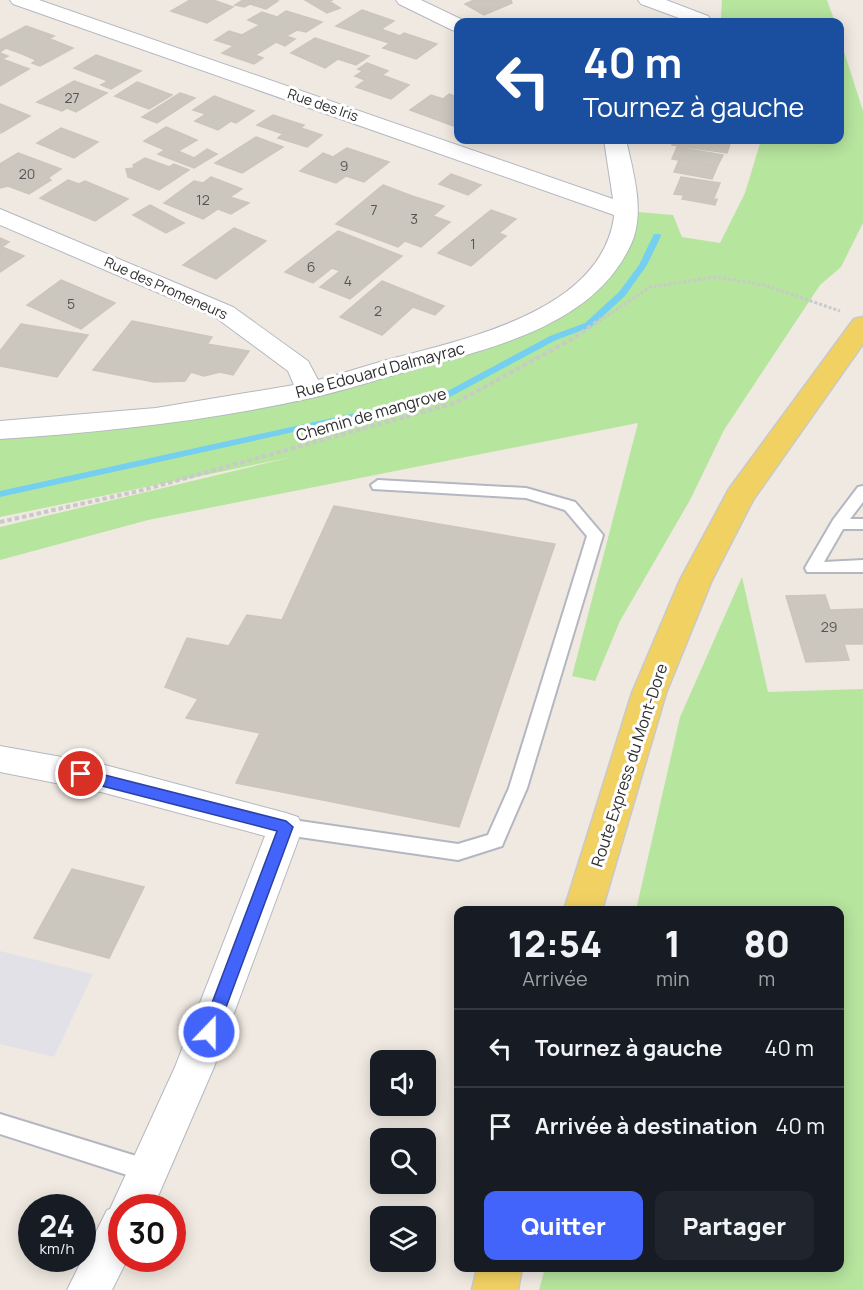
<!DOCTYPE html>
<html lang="fr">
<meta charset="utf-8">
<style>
:root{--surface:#171b24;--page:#20242c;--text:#f1f3f6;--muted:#9ea1a6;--line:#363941;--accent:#4264fb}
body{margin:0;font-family:Manrope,sans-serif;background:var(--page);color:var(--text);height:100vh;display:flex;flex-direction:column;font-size:22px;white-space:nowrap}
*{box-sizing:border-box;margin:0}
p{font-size:20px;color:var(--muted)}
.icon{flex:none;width:33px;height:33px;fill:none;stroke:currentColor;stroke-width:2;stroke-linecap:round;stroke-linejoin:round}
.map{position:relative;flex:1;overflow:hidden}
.panel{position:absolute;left:454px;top:906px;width:390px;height:366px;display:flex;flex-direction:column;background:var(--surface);border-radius:12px;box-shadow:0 3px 15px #0003}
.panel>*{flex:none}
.hud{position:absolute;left:454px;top:18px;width:390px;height:126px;border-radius:12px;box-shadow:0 3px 15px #0003;background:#1a4fa0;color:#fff;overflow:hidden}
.tools{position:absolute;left:370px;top:1050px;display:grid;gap:12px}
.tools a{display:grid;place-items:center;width:66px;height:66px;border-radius:12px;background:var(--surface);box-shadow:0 3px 15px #0003;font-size:30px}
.speed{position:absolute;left:18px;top:1194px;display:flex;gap:12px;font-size:30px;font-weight:700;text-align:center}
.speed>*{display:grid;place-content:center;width:78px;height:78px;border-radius:50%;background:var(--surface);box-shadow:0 3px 15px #0003;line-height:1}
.speed small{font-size:15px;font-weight:400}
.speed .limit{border:9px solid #d22;background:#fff;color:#111}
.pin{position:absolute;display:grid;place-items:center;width:51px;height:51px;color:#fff;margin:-26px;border:3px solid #fff;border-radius:50%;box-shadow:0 2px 6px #0007}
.me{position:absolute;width:66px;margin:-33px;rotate:22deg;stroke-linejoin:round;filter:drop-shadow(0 0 4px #0008)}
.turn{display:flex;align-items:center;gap:21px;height:126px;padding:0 30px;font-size:27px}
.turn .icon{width:78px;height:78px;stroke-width:2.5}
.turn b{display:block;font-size:42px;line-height:51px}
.eta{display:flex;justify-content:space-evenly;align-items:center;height:102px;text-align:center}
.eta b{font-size:36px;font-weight:800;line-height:42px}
.primary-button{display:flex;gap:12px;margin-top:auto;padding:12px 30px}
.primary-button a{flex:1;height:69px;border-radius:12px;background:var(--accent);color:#fff;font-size:24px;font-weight:800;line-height:69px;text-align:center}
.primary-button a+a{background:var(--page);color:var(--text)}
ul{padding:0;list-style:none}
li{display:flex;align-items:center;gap:18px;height:78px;padding:0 30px;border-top:2px solid var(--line)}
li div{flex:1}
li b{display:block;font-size:22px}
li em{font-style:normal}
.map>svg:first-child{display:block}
.industrial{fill:#e3e1e8}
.green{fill:#b6e59e}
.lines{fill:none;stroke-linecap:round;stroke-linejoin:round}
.stream{fill:#75cff0;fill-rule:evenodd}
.building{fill:#cbc7bf;stroke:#cbc5ba;stroke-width:1.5}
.lane-casing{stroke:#b4b7c1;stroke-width:4}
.street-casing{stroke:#b4b7c1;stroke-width:2}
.primary-casing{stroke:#c9c9c9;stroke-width:3}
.path-far1{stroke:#c9c9c9;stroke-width:3;stroke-dasharray:3 2;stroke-linecap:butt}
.path{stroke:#c9c9c9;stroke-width:4;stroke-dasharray:4.5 3;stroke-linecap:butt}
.lane{fill:#fff;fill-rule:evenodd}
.street{fill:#fff;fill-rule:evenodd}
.primary{fill:#f2d163;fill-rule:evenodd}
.route{fill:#4264fb;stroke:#2b41a3;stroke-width:1.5}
.labels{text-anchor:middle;stroke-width:6;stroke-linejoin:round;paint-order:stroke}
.number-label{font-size:14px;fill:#555452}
.far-street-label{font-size:14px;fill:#2e2e2e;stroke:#fff}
.street-label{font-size:16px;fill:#2e2e2e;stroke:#fff}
</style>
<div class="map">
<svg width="863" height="1290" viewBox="0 0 863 1290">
<rect width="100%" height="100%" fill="#efe9e1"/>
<path class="industrial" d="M0,951L93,974L54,1057L0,1044Z"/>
<path class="green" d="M722,0H827L835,22H716L721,18Z
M840,39L863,111V223L841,267L820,285L724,430L690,500L620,621L595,681L572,676L638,423L148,520L0,560V527L292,457L0,517V430L184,413L465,347L589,286L626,211L673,215L682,237L720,243L745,193L761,140H840Z
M742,577L768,692L863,689V1290H539L545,1268H840V910H636L680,717Z"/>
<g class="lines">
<path class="stream" d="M654,234H660L661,236L647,265L625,296L591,327L556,340L448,398L0,497V491L442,394L550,336L585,323L619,292L639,265Z"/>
</g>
<path class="building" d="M190,0H213L233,7L207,23L171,11Z
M243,0H273L278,1L266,9L250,4L244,7L235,5Z
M305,0H333L329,1L340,8L327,13Z
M474,0H511L512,3L484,15L465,4Z
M362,10L394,21L381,29L400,36L389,43L336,26Z
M286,11L322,22L306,32L297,30L286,36L295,39L285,46L276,42L255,55L263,58L254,64L222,53L234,46L215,40L229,31L242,35L260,25L248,20L262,12L277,17Z
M26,26L54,36L22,54L6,48L0,52V40Z
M404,33L437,44L416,59L383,48Z
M315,38L369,56L356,65L338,59L325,68L291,53Z
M50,39L73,48L40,66L32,63L36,60L22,54Z
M0,53L8,56L2,59L29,69L0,86Z
M96,55L141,71L111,89L101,85L108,81L74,68Z
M367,63L388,71L382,75L409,85L391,99L356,87L365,80L355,76L363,71L358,69Z
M74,81L107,93L76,112L67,108L62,111L37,102Z
M137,82L172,95L149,109L115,96Z
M180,93L195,98L157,123L142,117Z
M449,94L459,98V128L410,110L431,95L443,99Z
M214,96L254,111L236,123L231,121L218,130L195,121L206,114L193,110Z
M0,104L30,116L1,133Z
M273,115L297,123L283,134L257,125Z
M297,123L304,125L301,128L322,135L307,147L278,138Z
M166,127L197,140L178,151L194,158L207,149L217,154L194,168L158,154L165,150L144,141Z
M61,128L98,142L74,158L37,143Z
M256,137L283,147L242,173L215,163Z
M674,140H723L731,141L727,153L672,145Z
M677,147L723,155L717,167L672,159Z
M347,148L389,162L364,182L346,176L336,183L300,171L323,153L333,157Z
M18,153L61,169L48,178L51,180L29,194L8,186L0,188V164Z
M145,158L169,167L174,164L189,170L159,190L128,177L126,169L134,168L133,165Z
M679,160L717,167L712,179L674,172Z
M451,174L481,185L468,195L439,184Z
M211,177L242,189L230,197L249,203L231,214L218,209L203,219L164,203L194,181L203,183Z
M681,177L720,183L713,200L717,199L715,205L682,199L684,195L674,194Z
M68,180L79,184L85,181L128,199L95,221L40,198Z
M383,185L412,196L366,235L336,224Z
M412,196L444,206L433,216L450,222L421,247L405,241L398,247L366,235Z
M150,205L184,223L166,233L133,215Z
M491,210L516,219L499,233L506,236L471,266L438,253Z
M234,228L266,241L216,279L183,265Z
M338,231L402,256L350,299L320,287L340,271L332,268L313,283L285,272Z
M0,238L9,242L2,247L24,256L0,272Z
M61,280L115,303L81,329L27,305Z
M382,281L444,306L435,315L413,307L382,335L340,317Z
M132,321L212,337L207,344L249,351L233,375L220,372L204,376L191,372L185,381L154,382L93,370Z
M21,324L88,335L57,377L0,366V351Z
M334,506L555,544L459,827L236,783L260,733L186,718L198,699L165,687L187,638L229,646L247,615L282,620Z
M825,595L830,610L863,609V644H844L849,660L806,662L786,596Z
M72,869L144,887L109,958L34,938Z"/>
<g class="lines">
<defs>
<path id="lane" d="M378,480L526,488L575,502L603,535L527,788L504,841L502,846L458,860L286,835L280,832L277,827L280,822L286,819L458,844L488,835L509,788L587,536L565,510L526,498L373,489L371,485Z
M863,486V502L850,519H863V529H843L824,562L863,560V572H807L805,568L833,520L858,487Z
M0,1114L149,1160L157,1164L160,1171L157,1178L149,1182L0,1134Z"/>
<path id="street" d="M10,0H39L613,199L604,140H626C633,171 645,211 632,242C596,325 494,347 416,369C381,378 346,390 311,398C209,421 104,432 0,439V421L156,408L294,385L288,371L215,317L0,225V209L233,307L308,361L318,380C345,373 371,364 398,357C473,337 601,309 614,217V215L13,4Z
M396,0H421L467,22H459V32L452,30L399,4Z
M638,0H666L708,16L711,20L709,22H690L641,4Z
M0,746L101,764L286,813L298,817L303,827L214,1067L153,1208H122V1258H128L112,1290H67L107,1210L110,1209L175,1067L265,836L101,792L0,772Z"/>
<path id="primary" d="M863,317V344L753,500L712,580L666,693L602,910H564L632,693L680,580L729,489L854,319Z
M477,1268H522L518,1290H472Z"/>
</defs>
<use href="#lane" class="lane-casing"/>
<use href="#street" class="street-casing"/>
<use href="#primary" class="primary-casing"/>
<path class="path-far1" d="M599,321L650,287L716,277L764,285L840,311"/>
<path class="path" d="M0,522L143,490L455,403L572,339L601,319"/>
<use href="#lane" class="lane"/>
<use href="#street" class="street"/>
<use href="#primary" class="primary"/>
</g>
<path class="route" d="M81,769L286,821L293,827L215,1037L209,1039L203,1037L201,1032L277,831L75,779L73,774Z"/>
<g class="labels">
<g class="number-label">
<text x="72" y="103">27</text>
<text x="344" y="171">9</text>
<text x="27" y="179">20</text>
<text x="203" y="205">12</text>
<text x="374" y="215">7</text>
<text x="414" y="224">3</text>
<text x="473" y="249">1</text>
<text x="311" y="272">6</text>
<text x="348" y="286">4</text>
<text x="71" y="309">5</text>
<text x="378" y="316">2</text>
<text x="829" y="632">29</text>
</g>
<g class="far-street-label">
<text transform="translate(323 105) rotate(19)" y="5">Rue des Iris</text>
<text transform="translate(166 288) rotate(24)" y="5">Rue des Promeneurs</text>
</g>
<g class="street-label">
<text transform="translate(380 370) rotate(-15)" y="6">Rue Edouard Dalmayrac</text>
<text transform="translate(371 414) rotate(-16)" y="6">Chemin de mangrove</text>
<text transform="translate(629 765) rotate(-72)" y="6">Route Express du Mont-Dore</text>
</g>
</g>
</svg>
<div class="tools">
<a><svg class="icon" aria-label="sound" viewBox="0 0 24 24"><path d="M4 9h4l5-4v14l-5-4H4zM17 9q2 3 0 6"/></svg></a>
<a><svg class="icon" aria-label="search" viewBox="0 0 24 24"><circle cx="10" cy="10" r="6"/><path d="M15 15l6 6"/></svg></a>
<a><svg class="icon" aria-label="layers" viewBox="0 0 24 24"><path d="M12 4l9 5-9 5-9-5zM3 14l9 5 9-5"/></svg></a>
</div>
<div class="speed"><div>24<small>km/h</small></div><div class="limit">30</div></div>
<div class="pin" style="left:81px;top:774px;background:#d93025"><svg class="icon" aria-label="arrive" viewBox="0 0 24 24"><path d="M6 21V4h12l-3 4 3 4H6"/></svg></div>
<svg class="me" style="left:209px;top:1032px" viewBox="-20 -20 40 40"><circle r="17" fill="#4264fb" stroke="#fff" stroke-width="3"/><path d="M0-11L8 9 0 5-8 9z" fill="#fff"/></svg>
<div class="hud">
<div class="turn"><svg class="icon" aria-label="left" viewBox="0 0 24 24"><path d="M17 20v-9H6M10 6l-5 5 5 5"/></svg><div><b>40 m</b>Tournez à gauche</div></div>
</div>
<section class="panel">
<div class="eta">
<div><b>12:54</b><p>Arrivée</p></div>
<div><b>1</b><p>min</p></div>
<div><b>80</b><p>m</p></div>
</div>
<ul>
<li><svg class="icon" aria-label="left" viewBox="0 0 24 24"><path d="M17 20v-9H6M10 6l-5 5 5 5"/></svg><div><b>Tournez à gauche</b></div><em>40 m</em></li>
<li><svg class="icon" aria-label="arrive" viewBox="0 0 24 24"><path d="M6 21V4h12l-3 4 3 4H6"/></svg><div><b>Arrivée à destination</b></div><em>40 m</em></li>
</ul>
<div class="primary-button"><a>Quitter</a><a>Partager</a></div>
</section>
</div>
